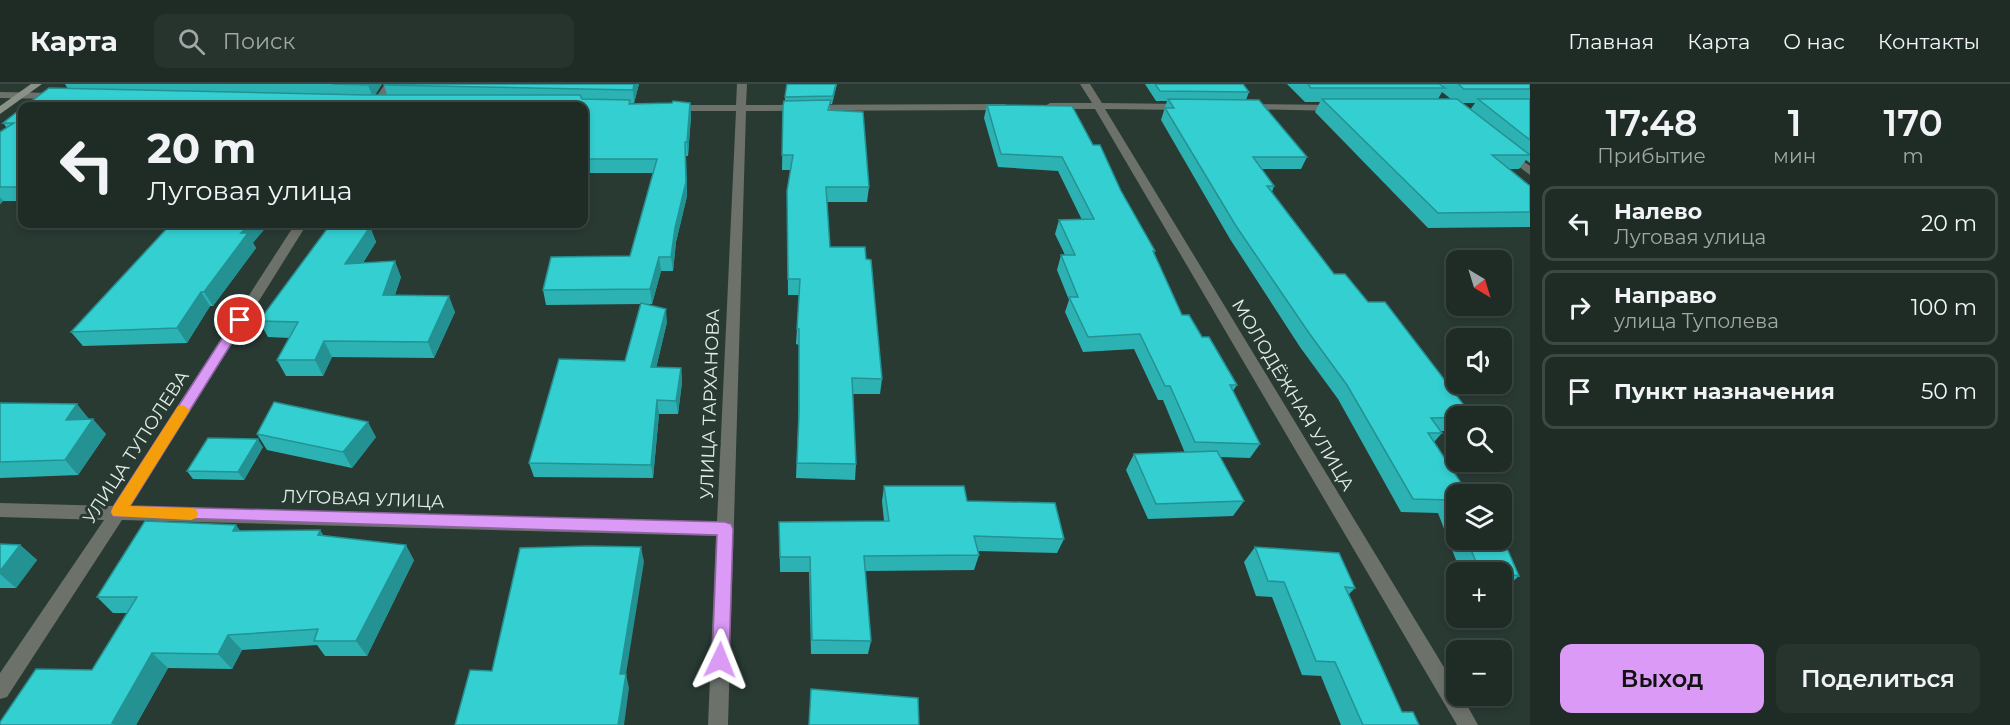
<!DOCTYPE html>
<html lang="ru">
<meta charset="utf-8">
<style>
:root{--surface:#1f2c26;--page:#27342e;--text:#f1f3f6;--muted:#a1a7a7;--line:#3c4843;--accent:#da9af6}
body{margin:0;font-family:Montserrat,sans-serif;background:var(--page);color:var(--text);height:100vh;display:flex;flex-direction:column;font-size:22px;white-space:nowrap}
*{box-sizing:border-box;margin:0}
p{font-size:20px;color:var(--muted)}
.icon{flex:none;width:33px;height:33px;fill:none;stroke:currentColor;stroke-width:2;stroke-linecap:round;stroke-linejoin:round}
.map{position:relative;flex:1;overflow:hidden}
.drawer{display:flex;flex-direction:column;background:var(--surface);width:480px}
.drawer>*{flex:none}
.banner{position:absolute;left:18px;top:18px;width:570px;height:126px;border-radius:12px;box-shadow:0 3px 9px #0003,0 0 0 2px var(--line);background:#1f2c26;color:var(--text);overflow:hidden}
.needle{width:39px;rotate:142deg}
.fabs{position:absolute;left:1446px;top:166px;display:grid;gap:12px}
.fabs a{display:grid;place-items:center;width:66px;height:66px;border-radius:12px;background:var(--surface);box-shadow:0 3px 9px #0003,0 0 0 2px var(--line);font-size:30px}
.pin{position:absolute;display:grid;place-items:center;width:51px;height:51px;color:#fff;margin:-26px;border:3px solid #fff;border-radius:50%;box-shadow:0 2px 6px #0007}
.me{position:absolute;width:66px;margin:-33px;rotate:2deg;stroke-linejoin:round;filter:drop-shadow(0 0 4px #0008)}
.turn{display:flex;align-items:center;gap:21px;height:126px;padding:0 30px;font-size:27px}
.turn .icon{width:78px;height:78px;stroke-width:2.5}
.turn b{display:block;font-size:42px;line-height:51px}
.eta{display:flex;justify-content:space-evenly;align-items:center;height:102px;text-align:center}
.eta b{font-size:36px;font-weight:600;line-height:42px}
.action{display:flex;gap:12px;margin-top:auto;padding:12px 30px}
.action a{flex:1;height:69px;border-radius:12px;background:var(--accent);color:#111;font-size:24px;font-weight:600;line-height:69px;text-align:center}
.action a+a{background:var(--page);color:var(--text)}
ul{padding:0;list-style:none}
li{display:flex;align-items:center;gap:18px;height:75px;margin:0 12px 9px;padding:0 18px;border:3px solid var(--line);border-radius:12px}
li div{flex:1}
li b{display:block;font-size:22px}
li em{font-style:normal}
header{display:flex;align-items:center;gap:36px;box-sizing:border-box;height:84px;padding:0 30px;background:var(--surface);border-bottom:2px solid var(--line)}
header strong{font-size:28px}
nav{display:flex;gap:33px;margin-inline-start:auto;font-size:21px}
.search{width:420px;height:54px;background:var(--page);display:flex;align-items:center;gap:15px;box-sizing:border-box;padding:0 21px;border-radius:12px;color:var(--muted);font-size:22px}
main{display:flex;flex:1;min-height:0}
.map>svg:first-child{display:block}
.lines{fill:none;stroke-linecap:round;stroke-linejoin:round}
.street{fill:#6c716a;fill-rule:evenodd}
.secondary{fill:#8a9187;fill-rule:evenodd}
.wall{fill:#2db2b4;fill-rule:evenodd}
.shaded-wall{fill:#249192}
.building{fill:#34cfd1;stroke:#249192;stroke-width:1.5}
.route{fill:#da9af6;stroke:#8e64a0;stroke-width:1.5}
.slow{fill:#f59e0b}
.labels{text-anchor:middle;stroke-width:6;stroke-linejoin:round;paint-order:stroke}
.street-label{font-size:18px;fill:#e2ede8;stroke:#293a33}
</style>
<header>
<strong>Карта</strong>
<div class="search"><svg class="icon" aria-label="search" viewBox="0 0 24 24"><circle cx="10" cy="10" r="6"/><path d="M15 15l6 6"/></svg>Поиск</div>
<nav><a>Главная</a><a>Карта</a><a>О нас</a><a>Контакты</a></nav>
</header>
<main>
<div class="map">
<svg width="1530" height="641" viewBox="0 0 1530 641">
<rect width="100%" height="100%" fill="#293a33"/>
<g class="lines">
<path class="street" d="M385,0H395L380,22H370Z
M737,0H747L746,21L1005,20L1010,23L1005,26L746,27L728,641H708L716,452L122,436L7,613L0,615V589L104,436L0,433V419L113,422L295,140H307L130,423L717,438L736,27H669L664,24L669,21H736Z
M1080,0H1090L1102,19L1185,20L1190,23L1185,26L1105,25L1456,603V612H1462L1478,641H1457L1095,25H1050L1045,22L1050,19H1092Z
M0,8L57,9L62,12L57,15L0,14Z
M1245,20L1338,21L1343,24L1338,27L1242,25V21Z
M1507,66L1530,82V91L1503,71L1502,69Z"/>
<path class="secondary" d="M31,0H42L0,30V22Z"/>
</g>
<path class="wall" d="M65,0H382L375,11H387L384,1L639,0L634,19H631V20L690,19L691,32L688,72H686L687,112L676,158L673,187H661L652,220H645L667,238L656,284H681L682,298L678,330H659L653,394L534,393L529,379L625,277L641,220L546,221L543,206L630,172L653,89H584V22L68,5Z
M837,0L832,20H830V26L869,103L867,118H827L830,163L882,295L880,310H853L856,380L855,396L796,394L798,342L799,261L796,260L799,211H788L787,107L791,86H782L783,22L785,17V13Z
M1145,0H1243L1249,8L1246,16L1307,73L1301,85H1262L1274,102L1272,108L1334,190L1456,333V347H1440L1442,349L1434,358L1456,411V456H1502L1519,492L1504,505L1502,504V489H1461L1438,429L1401,428L1338,315L1300,263L1230,155L1161,36L1167,17H1156Z
M1287,0H1530V79L1526,76L1519,85H1509L1530,102V143L1428,144L1315,28L1320,18H1305ZM1442,8L1451,15H1438ZM1461,19H1475L1470,26Z
M987,21L1093,61L1121,107L1155,167L1154,169L1182,231L1202,253L1237,301L1233,307L1260,360L1250,374L1220,373L1244,417L1233,432L1148,435L1126,386L1134,370L1185,369L1163,316H1158L1134,265L1083,268L1065,228L1069,216L1057,186L1061,171H1065L1055,150L1059,136H1082L1058,87L998,83L984,34Z
M22,24V117H3L0,120V48L7,44L3,39Z
M370,143L376,158L363,179L401,193L395,211L455,228L434,274L332,273L323,292H286L277,276L290,254L268,253L259,237Z
M253,159L256,164L213,222H210L187,259L83,262L71,248Z
M0,319L89,335L106,350L78,391L0,394Z
M257,350L376,353L352,384L267,366Z
M263,363L244,396L193,395L187,387Z
M884,402L967,417L1064,455L1057,469L978,467L979,471L974,486L865,487L871,557L868,570H811L809,488H780L779,438L884,437L882,417Z
M240,447L324,452L414,476L367,572H325L317,561L242,566L232,585L168,584L136,641H0L92,586L128,529H113L97,513Z
M0,460L20,461L37,476L16,504H0Z
M1255,463L1355,504L1349,510L1402,628L1419,641H1341L1321,592L1302,591L1272,513L1256,512L1244,478Z"/>
<path class="shaded-wall" d="M369,0H382L373,14L368,1Z
M634,0H639L634,19L633,6Z
M836,0H837L832,20L833,12Z
M690,19L691,32L688,72L687,58Z
M685,58L687,112L676,158L673,187L671,173Z
M0,113L3,117L0,120Z
M250,140H269L253,159L256,164L213,222L204,208L241,149Z
M370,143L376,158L352,196L345,180Z
M659,173L661,187L652,220L650,205Z
M395,177L401,193L389,227L383,211Z
M201,208L210,222L187,259L177,244Z
M449,212L455,228L434,274L428,258Z
M666,225L667,238L653,297L651,283Z
M324,257L332,273L323,292L315,276Z
M681,284L682,298L678,330L676,317Z
M657,316L659,330L653,394L651,381Z
M77,320L90,336H66Z
M93,335L106,350L78,391L65,376Z
M368,338L376,353L352,384L343,368Z
M258,355L263,363L244,396L238,388Z
M236,441L248,457L233,447Z
M320,446L330,461L318,451Z
M20,461L37,476L16,504L0,490V487Z
M406,461L414,476L367,572L356,557Z
M641,463L644,478L626,590L629,604L624,641H618L620,590Z
M228,551L242,566L232,585L218,570Z
M152,569L168,584L136,641H114L112,639Z"/>
<path class="building" d="M332,0H369L368,1Z
M384,0H634L633,6L384,1Z
M787,0H836L833,12L785,13Z
M1155,0H1243L1249,8L1160,7Z
M1308,0H1439L1445,4H1311Z
M1458,0H1530V5H1464Z
M49,4L365,11H580L582,15L630,16L629,20L672,19L673,17L690,19L687,58H685L686,98L675,144L671,173H659L650,205L543,206L551,173L630,172L657,75H584V22H25Z
M1168,15L1259,16L1307,73H1253L1274,102H1267L1334,190H1345L1368,218H1385L1473,333L1431,334L1442,349H1428L1469,411H1456V431L1450,416L1413,415L1347,301L1309,249L1236,142L1165,24H1174Z
M1322,15H1457L1530,71H1492L1530,102V128L1438,129Z
M1478,15H1530V56Z
M831,16L828,26L863,28L869,103H826L830,163H865L866,175L871,176L882,295L852,294L856,380L797,379L799,328V245H797L800,195H788L787,107L793,71H782L783,22L784,17Z
M987,21L1072,22L1093,61H1100L1121,107L1155,167H1153L1182,231H1189L1202,253H1209L1237,301H1230L1260,360L1195,358L1170,302H1165L1140,250L1088,253L1069,213H1078L1061,171H1075L1059,136L1094,135L1062,73L1001,70Z
M22,24V103H0V48L14,39H3Z
M171,140H250L241,149H248L204,208H201L177,244L71,248Z
M330,141L370,143L345,180L395,177L383,211L449,212L428,258L324,257L315,276H277L298,238L259,237Z
M641,219L666,225L651,283L681,284L676,317L657,316L651,381L529,379L559,275L625,277Z
M274,318L368,338L343,368L257,350Z
M0,319L77,320L66,336L93,335L65,376L0,378Z
M208,354L258,355L238,388L187,387Z
M1217,367L1244,417L1156,420L1134,370Z
M884,402H964L967,417L1055,419L1064,455L974,452L979,471L864,472L871,557L812,556L810,473H780L779,438L889,437Z
M145,437L236,441L233,447L320,446L318,451L406,461L356,557H314L318,545L228,551L218,570L152,569L112,639L118,640L117,641H0V638L36,585L92,586L137,513H97Z
M1502,453L1519,492L1479,485L1467,456H1502Z
M0,460L20,461L0,487Z
M589,462L641,463L620,590H626L618,641H455L470,586L492,587L520,464Z
M1255,463L1339,469L1355,504L1345,503L1402,628H1413L1419,641H1363L1335,578L1316,577L1284,498L1268,497Z
M811,605L918,614L919,641H809Z"/>
<path class="route" d="M240,231L246,236L130,422L725,438L731,440L733,445L729,576L727,581L720,584L714,581L712,576L717,451L113,432L111,428L113,423L236,233Z"/>
<path class="slow" d="M183,321L190,326L130,422L191,424L196,425L198,430L196,434L191,436L113,432L111,428L113,423L178,322Z"/>
<g class="labels">
<g class="street-label">
<text transform="translate(1293 311) rotate(59)" y="6">МОЛОДЁЖНАЯ УЛИЦА</text>
<text transform="translate(710 320) rotate(-88)" y="6">УЛИЦА ТАРХАНОВА</text>
<text transform="translate(136 363) rotate(-57)" y="6">УЛИЦА ТУПОЛЕВА</text>
<text transform="translate(363 415) rotate(2)" y="6">ЛУГОВАЯ УЛИЦА</text>
</g>
</g>
</svg>
<div class="fabs">
<a><svg class="needle" viewBox="-14 -14 28 28"><path d="M0-13l5 13h-10z" fill="#e53935"/><path d="M0 13l5-13h-10z" fill="#a1a7a7"/></svg></a>
<a><svg class="icon" aria-label="sound" viewBox="0 0 24 24"><path d="M4 9h4l5-4v14l-5-4H4zM17 9q2 3 0 6"/></svg></a>
<a><svg class="icon" aria-label="search" viewBox="0 0 24 24"><circle cx="10" cy="10" r="6"/><path d="M15 15l6 6"/></svg></a>
<a><svg class="icon" aria-label="layers" viewBox="0 0 24 24"><path d="M12 4l9 5-9 5-9-5zM3 14l9 5 9-5"/></svg></a>
<a>+</a>
<a>−</a>
</div>
<div class="pin" style="left:240px;top:236px;background:#d93025"><svg class="icon" aria-label="arrive" viewBox="0 0 24 24"><path d="M6 21V4h12l-3 4 3 4H6"/></svg></div>
<svg class="me" style="left:720px;top:576px" viewBox="-20 -20 40 40"><path d="M0-17L14 15 0 8-14 15z" fill="#da9af6" stroke="#fff" stroke-width="4"/></svg>
<div class="banner">
<div class="turn"><svg class="icon" aria-label="left" viewBox="0 0 24 24"><path d="M17 20v-9H6M10 6l-5 5 5 5"/></svg><div><b>20 m</b>Луговая улица</div></div>
</div>
</div>
<section class="drawer">
<div class="eta">
<div><b>17:48</b><p>Прибытие</p></div>
<div><b>1</b><p>мин</p></div>
<div><b>170</b><p>m</p></div>
</div>
<ul>
<li><svg class="icon" aria-label="left" viewBox="0 0 24 24"><path d="M17 20v-9H6M10 6l-5 5 5 5"/></svg><div><b>Налево</b><p>Луговая улица</p></div><em>20 m</em></li>
<li><svg class="icon" aria-label="right" viewBox="0 0 24 24"><path d="M7 20v-9h11M14 6l5 5-5 5"/></svg><div><b>Направо</b><p>улица Туполева</p></div><em>100 m</em></li>
<li><svg class="icon" aria-label="arrive" viewBox="0 0 24 24"><path d="M6 21V4h12l-3 4 3 4H6"/></svg><div><b>Пункт назначения</b></div><em>50 m</em></li>
</ul>
<div class="action"><a>Выход</a><a>Поделиться</a></div>
</section>
</main>
